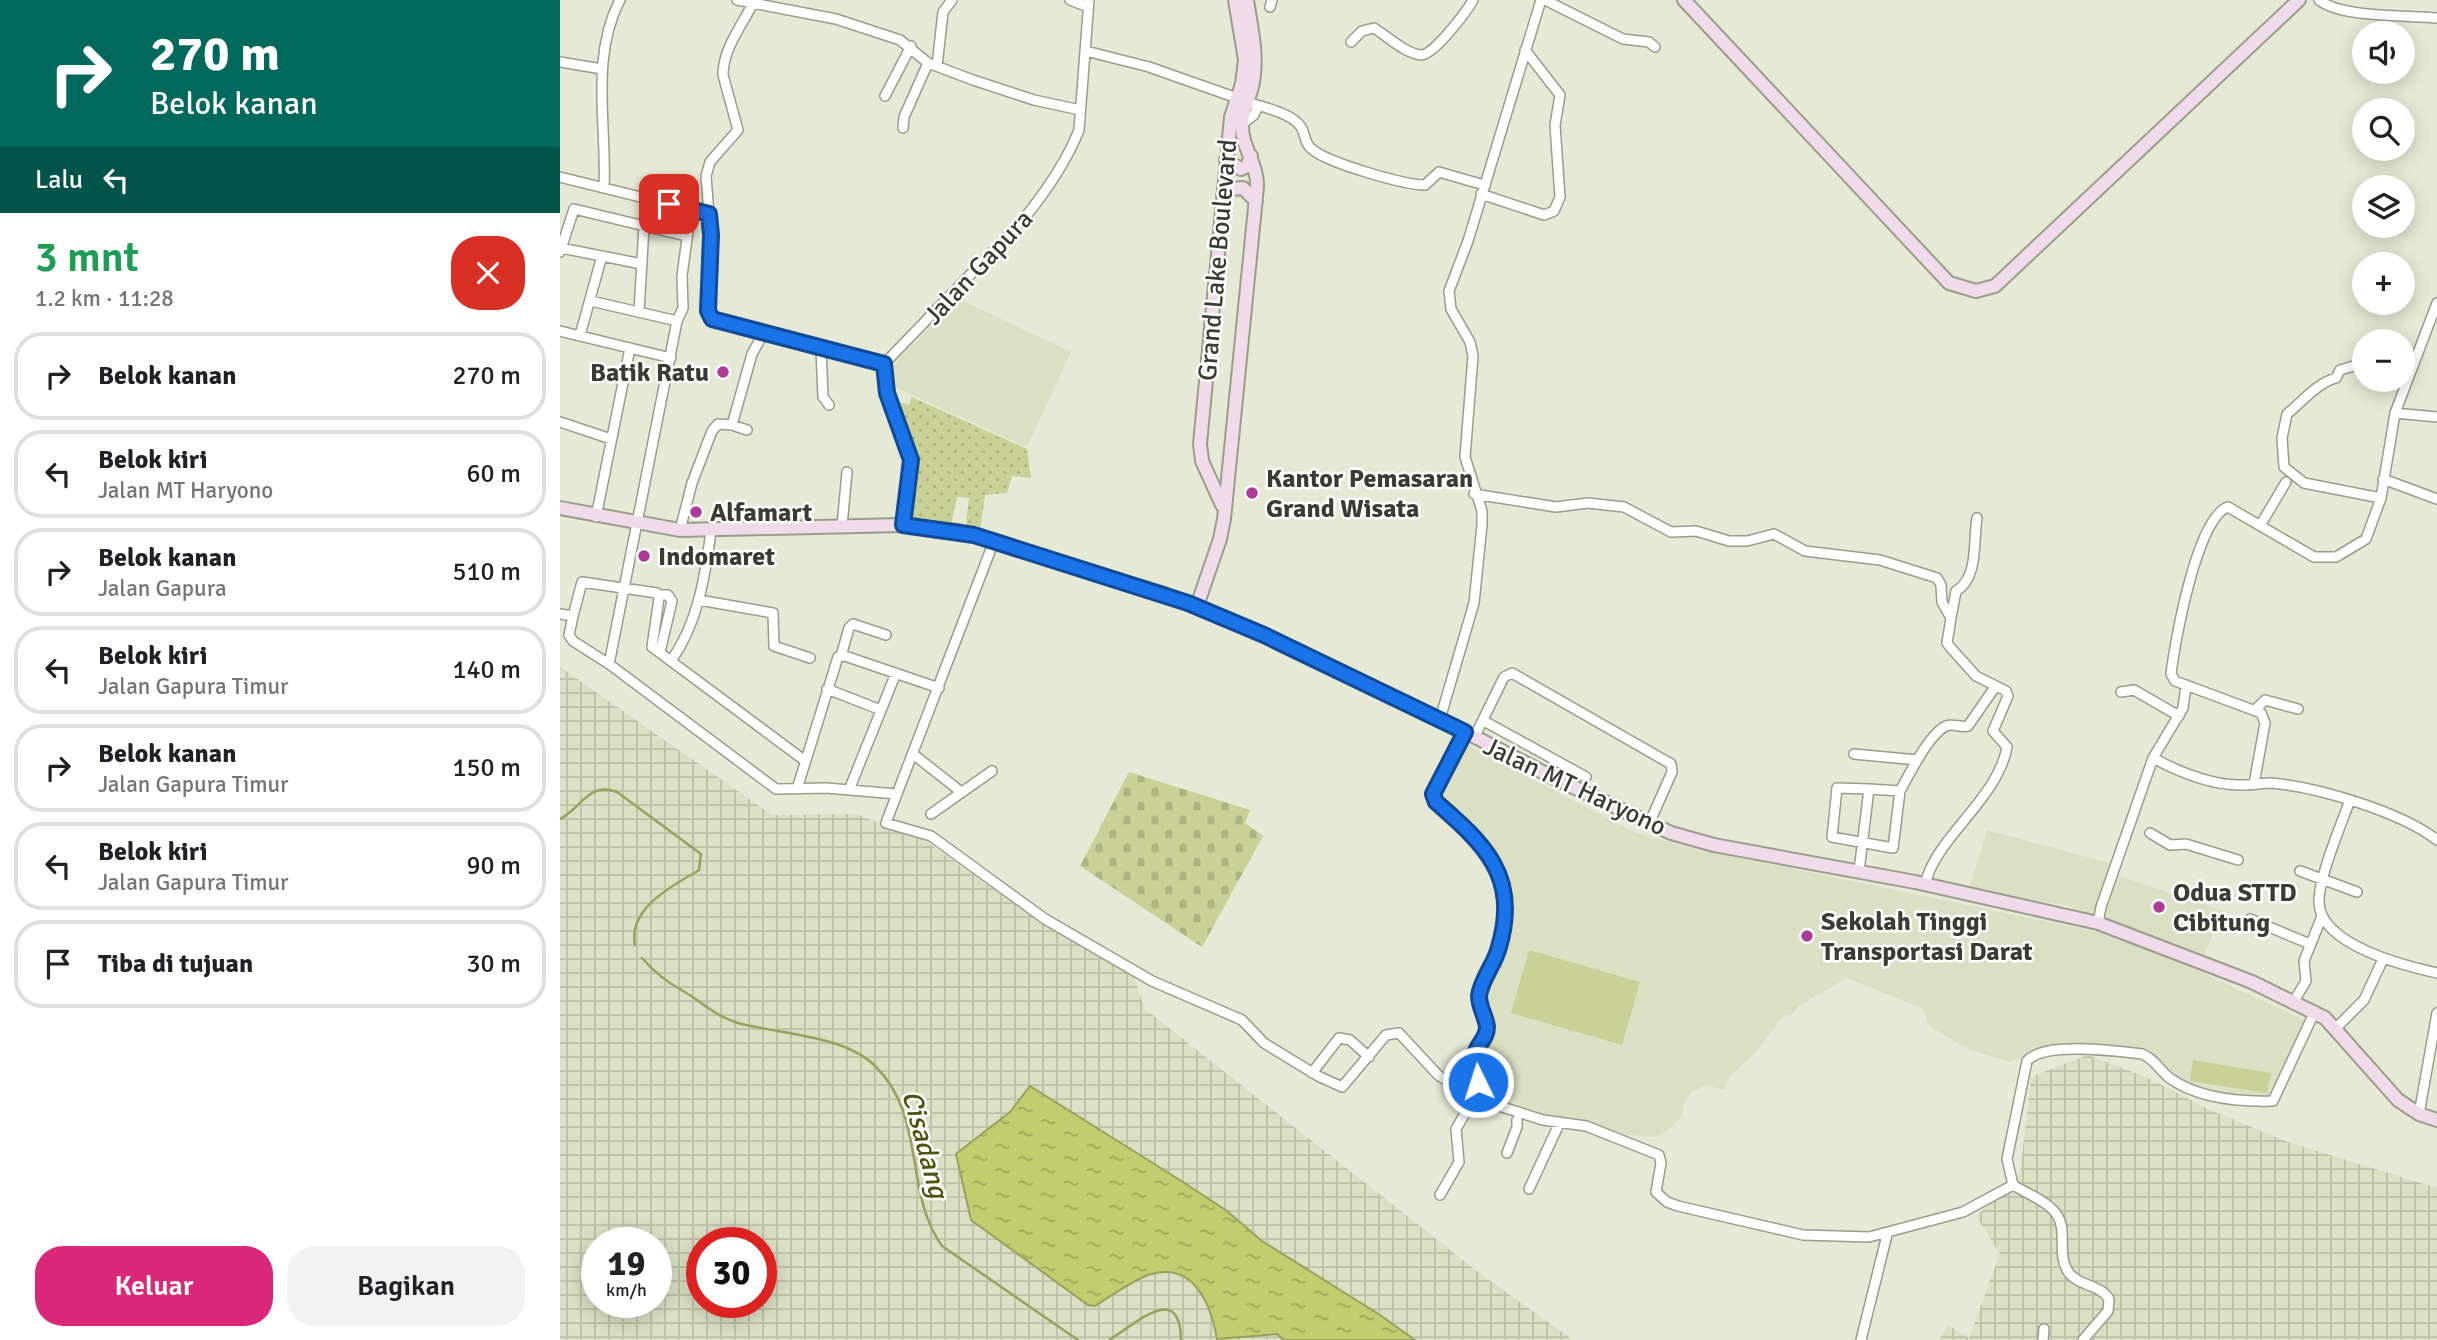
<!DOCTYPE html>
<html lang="id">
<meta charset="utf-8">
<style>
:root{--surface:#fff;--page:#f2f2f2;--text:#202124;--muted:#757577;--line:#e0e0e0;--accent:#db2777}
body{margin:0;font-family:Signika,sans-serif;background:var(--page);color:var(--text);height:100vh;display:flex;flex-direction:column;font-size:26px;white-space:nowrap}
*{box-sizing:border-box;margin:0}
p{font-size:23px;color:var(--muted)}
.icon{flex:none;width:38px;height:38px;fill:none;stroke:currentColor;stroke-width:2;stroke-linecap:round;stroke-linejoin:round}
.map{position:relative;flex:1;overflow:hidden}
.details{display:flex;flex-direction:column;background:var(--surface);width:560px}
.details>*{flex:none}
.top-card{background:#00695c;color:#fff;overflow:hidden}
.controls{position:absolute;left:1792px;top:21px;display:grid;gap:14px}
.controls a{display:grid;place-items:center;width:63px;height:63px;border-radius:50%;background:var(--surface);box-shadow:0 4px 18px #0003;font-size:35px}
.speed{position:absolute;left:21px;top:1227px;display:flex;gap:14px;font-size:35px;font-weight:700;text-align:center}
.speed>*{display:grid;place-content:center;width:91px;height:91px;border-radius:50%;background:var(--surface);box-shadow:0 4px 18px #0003;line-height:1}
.speed small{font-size:18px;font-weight:400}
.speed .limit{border:10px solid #d22;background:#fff;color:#111}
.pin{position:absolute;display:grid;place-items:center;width:60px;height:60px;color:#fff;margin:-30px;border-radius:14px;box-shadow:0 4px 10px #0006}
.me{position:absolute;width:77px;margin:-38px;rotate:356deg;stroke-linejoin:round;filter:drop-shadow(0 0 5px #0008)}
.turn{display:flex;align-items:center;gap:24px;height:147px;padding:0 35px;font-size:32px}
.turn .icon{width:91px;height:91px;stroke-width:2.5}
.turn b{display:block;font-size:49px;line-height:60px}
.then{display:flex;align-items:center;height:66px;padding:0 35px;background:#0003;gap:14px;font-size:26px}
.round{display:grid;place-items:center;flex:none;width:74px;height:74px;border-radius:28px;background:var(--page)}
.summary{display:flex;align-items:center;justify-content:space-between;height:119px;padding:0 35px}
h1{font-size:42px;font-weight:600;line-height:52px;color:#1e9e55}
.cta{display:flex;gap:14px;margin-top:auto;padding:14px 35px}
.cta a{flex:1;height:80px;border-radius:28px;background:var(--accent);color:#fff;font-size:28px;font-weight:600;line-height:80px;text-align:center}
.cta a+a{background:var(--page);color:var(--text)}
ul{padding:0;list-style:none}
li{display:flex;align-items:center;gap:21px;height:88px;margin:0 14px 10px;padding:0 21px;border:4px solid var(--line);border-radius:28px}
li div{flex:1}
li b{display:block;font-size:26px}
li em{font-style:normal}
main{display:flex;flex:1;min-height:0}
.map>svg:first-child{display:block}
.built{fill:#dbe0c4}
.industrial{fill:url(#industrial-grid);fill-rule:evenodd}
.grass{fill:url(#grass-dots)}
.cemetery{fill:url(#cemetery-stones)}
.garden{fill:#c9d196}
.water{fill:url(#water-ripples);stroke:#99a15d;stroke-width:2}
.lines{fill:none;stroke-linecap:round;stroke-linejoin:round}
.stream{stroke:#99a15d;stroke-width:2.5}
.street-casing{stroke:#9a9d8a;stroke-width:12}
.secondary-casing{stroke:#9a9d8a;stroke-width:16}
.street{stroke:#fff;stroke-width:9}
.secondary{stroke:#f0dbeb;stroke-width:12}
.route-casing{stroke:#114b97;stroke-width:18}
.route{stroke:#1a73e8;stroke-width:12}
.poi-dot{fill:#ae3c96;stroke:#fff;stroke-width:2.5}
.labels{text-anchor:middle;stroke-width:5;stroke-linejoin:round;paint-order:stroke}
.street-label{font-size:26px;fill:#3a3b33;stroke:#fff}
.poi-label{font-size:26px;font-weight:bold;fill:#3a3b33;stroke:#fff;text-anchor:start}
.water-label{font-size:28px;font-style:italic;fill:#4e540e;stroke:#fff}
</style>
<main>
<section class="details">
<div class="top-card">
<div class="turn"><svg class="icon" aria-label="right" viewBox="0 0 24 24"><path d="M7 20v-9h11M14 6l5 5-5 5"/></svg><div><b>270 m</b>Belok kanan</div></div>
<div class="then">Lalu<svg class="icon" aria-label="left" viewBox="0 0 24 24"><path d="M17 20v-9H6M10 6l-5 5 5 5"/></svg></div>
</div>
<div class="summary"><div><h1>3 mnt</h1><p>1.2 km · 11:28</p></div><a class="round" style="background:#d93025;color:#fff"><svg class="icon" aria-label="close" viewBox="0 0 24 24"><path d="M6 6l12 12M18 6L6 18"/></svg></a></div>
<ul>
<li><svg class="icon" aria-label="right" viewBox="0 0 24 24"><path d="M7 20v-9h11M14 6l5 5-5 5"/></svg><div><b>Belok kanan</b></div><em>270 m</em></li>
<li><svg class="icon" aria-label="left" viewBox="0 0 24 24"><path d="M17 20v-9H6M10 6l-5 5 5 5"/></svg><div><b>Belok kiri</b><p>Jalan MT Haryono</p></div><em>60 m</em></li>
<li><svg class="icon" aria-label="right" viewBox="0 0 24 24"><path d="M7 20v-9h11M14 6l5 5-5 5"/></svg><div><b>Belok kanan</b><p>Jalan Gapura</p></div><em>510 m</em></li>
<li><svg class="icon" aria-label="left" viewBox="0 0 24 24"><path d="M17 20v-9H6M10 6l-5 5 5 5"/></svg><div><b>Belok kiri</b><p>Jalan Gapura Timur</p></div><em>140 m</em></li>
<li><svg class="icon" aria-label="right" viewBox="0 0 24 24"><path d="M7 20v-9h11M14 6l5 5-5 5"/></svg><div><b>Belok kanan</b><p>Jalan Gapura Timur</p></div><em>150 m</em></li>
<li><svg class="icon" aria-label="left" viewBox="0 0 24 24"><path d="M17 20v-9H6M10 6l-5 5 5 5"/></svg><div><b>Belok kiri</b><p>Jalan Gapura Timur</p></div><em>90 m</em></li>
<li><svg class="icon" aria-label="arrive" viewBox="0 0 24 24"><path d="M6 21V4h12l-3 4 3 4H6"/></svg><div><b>Tiba di tujuan</b></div><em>30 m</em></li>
</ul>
<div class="cta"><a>Keluar</a><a>Bagikan</a></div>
</section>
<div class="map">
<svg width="1877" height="1340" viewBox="0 0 1877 1340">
<defs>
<pattern id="industrial-grid" width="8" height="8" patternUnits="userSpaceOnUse" patternTransform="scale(1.75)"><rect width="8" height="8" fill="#dbe0c4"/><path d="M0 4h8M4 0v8" fill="none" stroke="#bdc1a9"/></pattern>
<pattern id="grass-dots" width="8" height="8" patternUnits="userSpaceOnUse" patternTransform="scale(1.75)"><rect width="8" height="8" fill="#c9d196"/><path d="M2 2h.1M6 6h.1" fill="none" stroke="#adb482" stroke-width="1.8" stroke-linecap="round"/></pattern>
<pattern id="cemetery-stones" width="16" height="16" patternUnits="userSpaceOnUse" patternTransform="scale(1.75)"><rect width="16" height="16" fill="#c9d196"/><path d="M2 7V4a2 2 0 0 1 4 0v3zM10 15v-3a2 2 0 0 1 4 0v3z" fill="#adb482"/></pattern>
<pattern id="water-ripples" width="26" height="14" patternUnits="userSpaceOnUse" patternTransform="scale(1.75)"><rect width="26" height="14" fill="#c2cd6f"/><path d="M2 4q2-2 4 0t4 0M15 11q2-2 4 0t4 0" fill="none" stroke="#9fa85c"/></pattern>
</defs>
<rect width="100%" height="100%" fill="#e6e9d5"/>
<path class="built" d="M397,298L511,352L467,447L330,385L329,375L335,364Z
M901,742L1074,832L1118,845L1537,932L1612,959L1749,1022L1708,1102L1634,1090L1614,1077L1592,1054L1482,1051L1449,1062L1408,1049L1369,1026L1363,1009L1287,978L1240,1005L1230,1016L1224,1015L1196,1052L1170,1076L1163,1090L1146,1085L1131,1093L1124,1104L1122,1116L1109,1129L1096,1137L1067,1135L967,1114L948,1093L926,1087L919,1080L915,1068L917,1052L931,1035L924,999L952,920L947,888L918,846L895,823L866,803Z
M1427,830L1553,864L1550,873L1662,910L1644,956L1506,905L1409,890Z"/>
<path class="industrial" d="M0,667L212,815L296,814L364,840L492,930L573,975L585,1009L918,1272L1013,1340H0ZM37,1242H96V1302H37ZM142,1242H201V1302H142Z
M1528,1055L1588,1078L1650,1110L1728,1142L1877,1188V1340H1379L1388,1325L1409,1338L1440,1254L1416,1216L1460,1175L1471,1077Z"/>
<path class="grass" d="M352,397L467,449L471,478L452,476L447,493L425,495L420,532L406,525L409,498L397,497L391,525L348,520C356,463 354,453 333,400L349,405Z"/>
<path class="cemetery" d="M569,772L690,810L685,823L703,836L642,947L520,866Z"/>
<path class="garden" d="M969,950L1080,982L1062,1045L951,1013Z
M1633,1060L1711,1073L1707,1093L1630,1081Z"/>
<path class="water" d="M470,1086L623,1182L667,1211L702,1241L820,1315L855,1340H724L717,1334L657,1339C651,1305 634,1260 588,1275C570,1282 551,1296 535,1306L528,1305L411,1220L396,1154L450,1112Z"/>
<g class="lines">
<path class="stream" d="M0,819C22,807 30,781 57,792L141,854L139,870C112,886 68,908 75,945
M82,958C95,973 106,981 123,991C144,1003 153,1015 178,1023C218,1034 283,1035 314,1065C367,1115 343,1192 382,1246L518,1340
M549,1340C577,1323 620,1281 621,1340"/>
<defs>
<path id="street" d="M177,0L276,19L340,40L368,63L413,80L474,100L520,110
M510,0L528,7
M985,0L1063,39L1089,42L1095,47
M1759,0C1781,18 1848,15 1877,18
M710,7L712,0
M791,42L802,31L814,28C827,36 846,54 861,55C874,55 907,11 913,0
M526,51L589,67L677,98
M0,62L42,69
M377,66L383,12L392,0
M325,96L351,46
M687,102C702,107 732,113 741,127C746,135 744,144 753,150C769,163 844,185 865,185L879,172L924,185
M682,124L694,115L698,106
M343,128L344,117L368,63
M0,177L149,214L151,235L147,311L152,319L324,364
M44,188C47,126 30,57 60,0
M921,194L984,215L994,211L1000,197L995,125L1000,95L965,50
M149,214L146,176L150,162L178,130L163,75C163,49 181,27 192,5
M1,248L82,264
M0,252L14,209L126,236
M31,301L117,321
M79,312L84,226
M0,331L111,358
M20,335L42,256
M261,349L263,397L269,405
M1804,363L1780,370L1776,378C1757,383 1743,401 1727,414L1722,438L1724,467L1744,483L1821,498
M1835,413L1877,417
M0,422L51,439
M172,425L187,430
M1823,479L1877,499
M914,494L996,507L1028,503L1064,507L1111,532L1136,531L1169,541H1187L1214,534L1245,551L1320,560L1377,578L1381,585L1382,602L1391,618L1387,643L1390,647L1416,676L1446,691L1448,696L1433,731L1447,747C1438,799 1374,839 1365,885
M36,517L70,348
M1701,524L1726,482
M343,525L351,460L327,393L324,364L462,221C485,193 506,163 519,130L529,0
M282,526L287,472
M120,530L132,483L152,431L158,424L172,425L192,354L203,334
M99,595H108L112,601L100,652
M139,600L213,613L214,646L250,658
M0,614L13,616L9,635L13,641L49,664L216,789L266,788L337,794
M13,616L22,582L97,593L99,598L92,647L244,760
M1391,618L1396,591C1419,578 1413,540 1417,518
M281,656L289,628L293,624L326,635
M111,661C138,623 145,577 151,531
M49,664L117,321L123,308L122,276L131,209
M267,689L321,710
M1561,692L1574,690L1619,716
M1696,709L1705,700L1738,709
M880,719L914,603L922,525V511L905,457L913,356L910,342L891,309L889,291L908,241L981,0
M924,721L1026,777
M905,732L873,794L876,802L922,843L939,877L943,895V933L920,993L927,1027L913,1058L917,1098
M914,738L944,677L952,673L1111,764L1112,772L1089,824
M353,754L400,791
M1294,754L1357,760
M1593,758C1619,772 1654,786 1684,785C1693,785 1702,783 1711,783C1758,787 1841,812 1877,840
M1694,784L1705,723L1701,713L1615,681L1611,674C1615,641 1637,517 1668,507L1754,557H1776L1806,539L1821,498L1835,413L1877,303
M237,789L278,657L285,656L379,688
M1309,789L1277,788L1272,837L1333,848L1340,791
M289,790L336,673
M1790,800C1781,825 1758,879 1759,903C1761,945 1845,966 1877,973
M371,814L432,771
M327,820L434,541
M326,823L371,836L485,919L592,981L682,1020L704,1043L758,1076L782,1087L826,1035L839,1033L878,1075L914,1098L983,1120L1026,1126L1099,1155L1101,1163L1096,1192L1107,1202L1118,1206L1243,1235L1309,1237L1403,1212L1453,1185
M1590,833L1610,845L1626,844L1678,860
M1299,871L1309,789L1340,791C1349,775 1369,734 1386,726C1393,723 1401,728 1408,726L1435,687
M1740,871L1797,892
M1690,919L1750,944
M1538,923L1541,907L1593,758L1623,708L1626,685
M1734,1001L1746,981L1744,961L1762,916
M1776,1028L1804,1000L1823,959
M752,1073L779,1038L790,1040L809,1057
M1859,1114L1877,1013
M947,1153L957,1127V1120
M969,1189L1000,1122
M880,1195L899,1162L896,1129L914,1098
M1301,1340L1327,1235
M1483,1340L1484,1329
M1523,1340L1548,1311L1549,1299C1540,1284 1520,1287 1509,1273C1496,1255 1508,1232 1497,1215C1489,1202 1466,1193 1453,1185L1447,1159L1467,1061C1484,1041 1557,1051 1582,1054C1595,1059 1600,1071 1611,1079C1640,1099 1679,1102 1713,1101L1755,1011"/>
<path id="secondary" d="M1124,0L1389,283L1416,291L1435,286L1739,0
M666,160L681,169L687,166L691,156
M663,196L670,189L683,188L696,201
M662,505L642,461L640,444L671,117L682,84L685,60L675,0
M0,508L120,530L343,525L398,531L604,594L704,635L896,727L994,778L1111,833L1154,845L1355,882L1538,923L1692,982L1765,1018L1838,1100L1859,1114L1877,1120
M637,606L660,539L664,519L697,187C698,164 681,147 682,124C682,109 691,96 693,82C698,54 691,27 687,0"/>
</defs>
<use href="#street" class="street-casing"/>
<use href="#secondary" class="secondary-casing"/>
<use href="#street" class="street"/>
<use href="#secondary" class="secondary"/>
</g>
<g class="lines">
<defs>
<path id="route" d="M109,204L149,214L151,235L148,311L152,319L324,364L327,393L351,460L343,525L414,535L628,603L704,635L905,732L873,794L876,802C924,844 960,876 939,947C935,964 921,979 919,996C919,1007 926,1017 927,1027C927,1045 905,1046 918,1082"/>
</defs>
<use href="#route" class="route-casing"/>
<use href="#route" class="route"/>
</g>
<g class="poi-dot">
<circle cx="163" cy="372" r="7"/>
<circle cx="692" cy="493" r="7"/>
<circle cx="136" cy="512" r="7"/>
<circle cx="84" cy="556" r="7"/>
<circle cx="1599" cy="907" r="7"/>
<circle cx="1247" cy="936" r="7"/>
</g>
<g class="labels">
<g class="street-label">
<text transform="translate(657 260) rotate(-85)" y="9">Grand Lake Boulevard</text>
<text transform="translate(418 267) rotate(-47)" y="9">Jalan Gapura</text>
<text transform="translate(1015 786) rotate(25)" y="9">Jalan MT Haryono</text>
</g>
<g class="poi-label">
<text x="149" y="381" text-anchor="end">Batik Ratu</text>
<text x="706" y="487">Kantor Pemasaran<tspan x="706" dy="30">Grand Wisata</tspan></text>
<text x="150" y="521">Alfamart</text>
<text x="98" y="565">Indomaret</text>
<text x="1613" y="901">Odua STTD<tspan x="1613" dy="30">Cibitung</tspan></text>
<text x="1261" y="930">Sekolah Tinggi<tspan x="1261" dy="30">Transportasi Darat</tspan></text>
</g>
<g class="water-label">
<text transform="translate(366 1144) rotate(75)" y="10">Cisadang</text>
</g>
</g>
</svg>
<div class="controls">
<a><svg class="icon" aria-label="sound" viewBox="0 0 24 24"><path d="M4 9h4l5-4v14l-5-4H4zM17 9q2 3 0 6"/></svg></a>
<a><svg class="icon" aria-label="search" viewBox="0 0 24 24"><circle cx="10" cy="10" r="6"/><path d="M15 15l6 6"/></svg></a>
<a><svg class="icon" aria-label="layers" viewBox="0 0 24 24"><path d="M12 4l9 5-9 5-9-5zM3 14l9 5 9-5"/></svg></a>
<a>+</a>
<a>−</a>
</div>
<div class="speed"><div>19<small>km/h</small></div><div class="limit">30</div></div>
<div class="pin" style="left:109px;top:204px;background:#d93025"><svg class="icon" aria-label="arrive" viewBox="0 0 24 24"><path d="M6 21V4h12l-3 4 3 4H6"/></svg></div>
<svg class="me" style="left:918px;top:1082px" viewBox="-20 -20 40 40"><circle r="17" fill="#1a73e8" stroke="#fff" stroke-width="3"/><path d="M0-11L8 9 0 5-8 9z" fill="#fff"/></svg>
</div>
</main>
